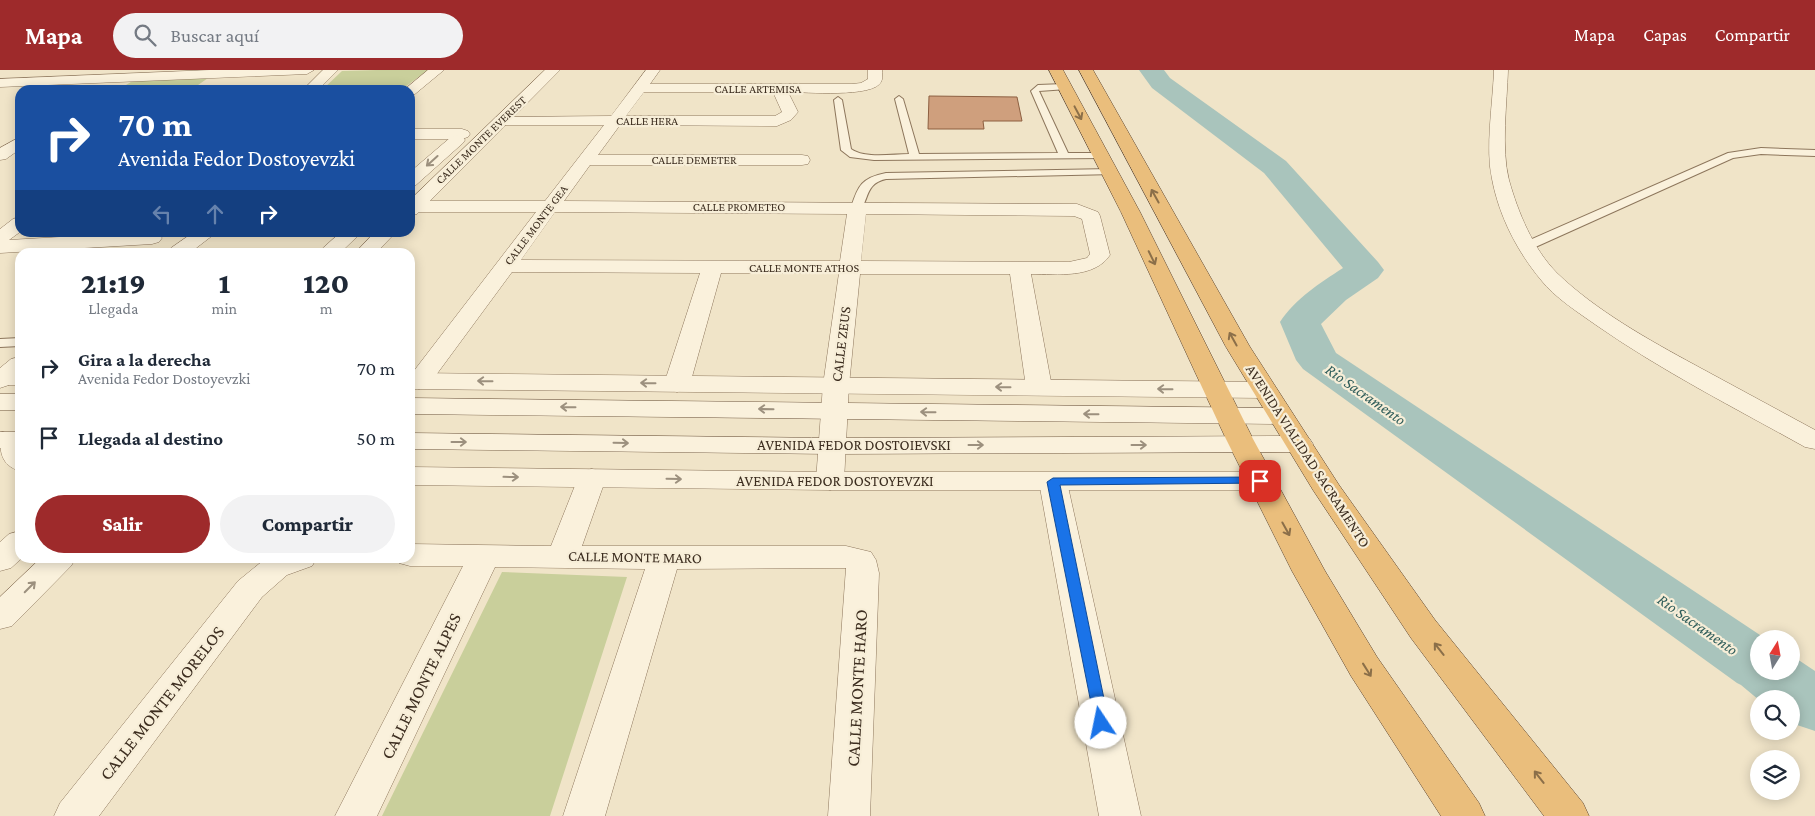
<!DOCTYPE html>
<html lang="es">
<meta charset="utf-8">
<style>
:root{--surface:#fff;--page:#f2f2f3;--text:#1f2937;--muted:#747a83;--accent:#9e2a2b}
body{margin:0;font-family:"Crimson Pro",serif;background:var(--page);color:var(--text);height:100vh;display:flex;flex-direction:column;font-size:19px;white-space:nowrap}
*{box-sizing:border-box;margin:0}
p{font-size:16px;color:var(--muted)}
.icon{flex:none;width:28px;height:28px;fill:none;stroke:currentColor;stroke-width:2;stroke-linecap:round;stroke-linejoin:round}
.map{position:relative;flex:1;overflow:hidden}
.details{position:absolute;left:15px;top:178px;width:400px;height:315px;display:flex;flex-direction:column;background:var(--surface);border-radius:15px;box-shadow:0 2px 12px #0003}
.details>*{flex:none}
.banner{position:absolute;left:15px;top:15px;width:400px;height:152px;border-radius:15px;box-shadow:0 2px 12px #0003;background:#1a4fa0;color:#fff;overflow:hidden}
.needle{width:32px;rotate:11deg}
.fabs{position:absolute;left:1750px;top:560px;display:grid;gap:10px}
.fabs a{display:grid;place-items:center;width:50px;height:50px;border-radius:50%;background:var(--surface);box-shadow:0 2px 12px #0003;font-size:25px}
.pin{position:absolute;display:grid;place-items:center;width:42px;height:42px;color:#fff;margin:-21px;border-radius:10px;box-shadow:0 2px 8px #0006}
.me{position:absolute;width:55px;margin:-28px;rotate:349deg;stroke-linejoin:round;filter:drop-shadow(0 0 4px #0008)}
.turn{display:flex;align-items:center;gap:18px;height:105px;padding:0 20px;font-size:22px}
.turn .icon{width:65px;height:65px;stroke-width:2.5}
.turn b{display:block;font-size:35px;line-height:42px}
.lanes{display:flex;align-items:center;height:48px;padding:0 20px;background:#0003;justify-content:center;gap:25px;direction:ltr}
.lanes .off{opacity:.35}
.eta{display:flex;justify-content:space-evenly;align-items:center;height:85px;text-align:center}
.eta b{font-size:30px;font-weight:800;line-height:35px}
.action{display:flex;gap:10px;margin-top:auto;padding:10px 20px}
.action a{flex:1;height:58px;border-radius:30px;background:var(--accent);color:#fff;font-size:20px;font-weight:800;line-height:58px;text-align:center}
.action a+a{background:var(--page);color:var(--text)}
ul{padding:0;list-style:none}
li{display:flex;align-items:center;gap:15px;height:70px;padding:0 20px}
li div{flex:1}
li b{display:block;font-size:19px}
li em{font-style:normal}
header{display:flex;align-items:center;gap:30px;box-sizing:border-box;height:70px;padding:0 25px;background:var(--accent);color:#fff}
header strong{font-size:24px}
nav{display:flex;gap:28px;margin-inline-start:auto;font-size:18px}
.search{width:350px;height:45px;background:var(--page);display:flex;align-items:center;gap:12px;box-sizing:border-box;padding:0 18px;border-radius:28px;color:var(--muted);font-size:19px}
.map>svg:first-child{display:block}
.green{fill:#c9cf9b}
.lines{fill:none;stroke-linecap:round;stroke-linejoin:round}
.river{fill:#a9c4bc;fill-rule:evenodd}
.building{fill:#cf9f7d;stroke:#8d5f41}
.service-casing{stroke:#8d765c;stroke-width:2}
.minor-casing{stroke:#8d765c;stroke-width:1}
.tertiary-casing{stroke:#8d765c;stroke-width:1}
.secondary-casing{stroke:#6f573f;stroke-width:1}
.trunk-casing{stroke:#5b4430;stroke-width:1}
.service{fill:#faf1dc;fill-rule:evenodd}
.minor{fill:#faf1dc;fill-rule:evenodd}
.tertiary{fill:#faf1dc;fill-rule:evenodd}
.secondary{fill:#faf1dc;fill-rule:evenodd}
.trunk{fill:#eabe7c;fill-rule:evenodd}
.oneway{stroke:#8b6f49}
.oneway2{stroke:#9c907e}
.route{fill:#1a73e8;stroke:#114b97}
.labels{text-anchor:middle;stroke-width:4.5;stroke-linejoin:round;paint-order:stroke}
.far-street-label{font-size:12px;fill:#3d2e20;stroke:#f7eed8}
.street-label{font-size:15px;fill:#3d2e20;stroke:#f7eed8}
.water-label{font-size:16px;font-style:italic;fill:#2f5d5a;stroke:#f7eed8}
.near-street-label{font-size:18px;fill:#3d2e20;stroke:#f7eed8}
</style>
<header>
<strong>Mapa</strong>
<div class="search"><svg class="icon" aria-label="search" viewBox="0 0 24 24"><circle cx="10" cy="10" r="6"/><path d="M15 15l6 6"/></svg>Buscar aquí</div>
<nav><a>Mapa</a><a>Capas</a><a>Compartir</a></nav>
</header>
<div class="map">
<svg width="1815" height="746" viewBox="0 0 1815 746">
<rect width="100%" height="100%" fill="#f0e4c8"/>
<path class="green" d="M377,0H428L401,20H322L342,1Z
M208,8L191,20H118L134,10Z
M502,502L627,507L550,746H382Z"/>
<g class="lines">
<path class="river" d="M1139,0H1164L1170,8L1286,91L1378,192L1384,200L1378,208L1346,230L1321,254L1336,283L1766,569H1759V601H1791V585L1815,601V661L1791,653V629L1759,630L1741,615L1737,613L1303,299L1296,290L1280,252C1295,229 1320,213 1343,198L1264,103L1152,18Z"/>
</g>
<path class="building" d="M929,26L1017,27L1022,51H983L984,59H928Z"/>
<g class="lines">
<defs>
<path id="service" d="M1064,14L1067,15V19L1039,21L1068,83H1101L1104,84V88L874,90L850,87L841,80L834,30L838,27L842,30L851,79C865,89 892,84 909,84L895,29L899,26L903,29L919,84L1058,83L1031,21L1038,15Z
M1761,78L1815,80V86L1761,84L1733,88L1531,179H1523L1521,176L1523,173L1728,83Z
M1111,99L1116,102L1115,104L886,109C867,113 869,126 861,140H853L851,138C858,115 862,108 886,103Z
M20,268V276L0,277V269Z"/>
<path id="minor" d="M210,0H314L307,4L0,17V9Z
M323,0H338L318,20H303Z
M428,0H444L415,24L410,25V20H404Z
M646,0H660L650,14H852L861,13L868,9V0H882C882,3 883,9 881,12C873,28 805,22 788,22L798,42L791,50L777,56L620,55L598,85H802L808,86L810,90L808,94L802,95H590L564,131L1077,134L1098,142L1100,146L1110,185C1094,209 1057,204 1031,204L1052,317L1048,322L1039,325L1030,322L1026,317L1010,204H860L849,315L844,411L840,417L830,420L820,417L816,411L823,315L839,203H721L690,314L686,319L677,322L668,319L664,314L700,203L512,202L428,316L419,319L410,316V306L536,142H414L410,141V131H545L604,55H501L496,53L493,50L496,47L611,46ZM644,22H773L782,42L775,46H626ZM555,142L847,144L840,191L521,190ZM866,144L1074,146L1082,149L1090,184L1087,188L1069,192L861,191Z
M1494,0H1508C1507,32 1501,79 1509,110C1518,142 1533,179 1557,203C1595,240 1649,270 1695,295C1735,317 1775,338 1815,360V379L1805,377C1735,338 1662,301 1596,255C1579,243 1554,227 1541,210C1517,181 1499,146 1492,109C1485,79 1493,32 1494,0Z
M410,59H462L468,61L470,64L468,67L462,69H410Z
M20,67V79L6,89L0,90V78Z
M20,147V162L9,170L145,162L159,164L162,168L159,172L152,174L0,183V159L13,149Z
M194,162H217L191,182H168L171,178Z
M20,287V306L9,315L0,318V298L11,289Z
M592,399L602,402L606,408L582,476H846L871,482L876,490L879,503L870,746H828L846,498L677,499L605,746H563L645,499L495,497L377,746H335L463,496H410L399,493L396,488H410V474L551,476L578,408L582,402Z
M1053,403L1063,406L1067,412L1141,746H1099L1039,412L1043,406Z
M269,488H317L312,496L287,505L262,527L99,746H54L60,733L238,511L265,489Z"/>
<path id="tertiary" d="M545,0H560L417,144L410,146V130Z
M457,65L463,67L465,70L463,73L416,115L410,116V102L451,67Z
M341,162H362L341,182H320L323,178Z
M375,162H396L377,182H356Z
M0,299H20V315H0Z
M410,303L1264,312L1273,315L1277,320L1273,325L1264,328L410,319Z
M3,362C25,367 20,382 20,401C0,395 0,381 0,363Z
M410,397L830,402H1260L1270,405L1274,411L1270,417L1260,420H830L410,415Z
M20,461V488H22L11,498L0,501V472L9,464Z
M41,488H76L71,496L12,556L0,559V527Z"/>
<path id="secondary" d="M0,324H20V340H0Z
M410,328L1281,338L1290,340L1294,346L1290,352L1281,354L410,344Z
M0,362H20V378H0Z
M410,363L832,368L1299,366L1309,368L1313,374L1309,380L1299,382L832,384L410,379Z"/>
<path id="trunk" d="M1049,0H1063L1140,142L1253,369L1325,501L1377,587L1479,733L1485,746H1441L1351,606L1292,501L1226,369L1121,142Z
M1079,0H1093L1250,277L1339,415L1435,550L1583,733L1589,746H1544L1411,568L1313,420L1226,277Z"/>
</defs>
<use href="#service" class="service-casing"/>
<use href="#minor" class="minor-casing"/>
<use href="#tertiary" class="tertiary-casing"/>
<use href="#secondary" class="secondary-casing"/>
<use href="#trunk" class="trunk-casing"/>
<use href="#service" class="service"/>
<use href="#minor" class="minor"/>
<use href="#tertiary" class="tertiary"/>
<use href="#secondary" class="secondary"/>
<use href="#trunk" class="trunk"/>
</g>
<defs><path id="oneway-shaft" d="M-6 0H5M1.5-3L5.5 0L1.5 3" fill="none" stroke-width="1.6" stroke-linecap="round" stroke-linejoin="round" transform="scale(1.25)"/></defs>
<g class="oneway">
<use href="#oneway-shaft" transform="translate(1078 43) rotate(62)"/>
<use href="#oneway-shaft" transform="translate(1155 126) rotate(-119)"/>
<use href="#oneway-shaft" transform="translate(1152 188) rotate(64)"/>
<use href="#oneway-shaft" transform="translate(1233 269) rotate(-119)"/>
<use href="#oneway-shaft" transform="translate(1286 459) rotate(61)"/>
<use href="#oneway-shaft" transform="translate(1439 579) rotate(-128)"/>
<use href="#oneway-shaft" transform="translate(1367 600) rotate(58)"/>
<use href="#oneway-shaft" transform="translate(1539 707) rotate(-128)"/>
</g>
<g class="oneway2">
<use href="#oneway-shaft" transform="translate(432 91) rotate(138)"/>
<use href="#oneway-shaft" transform="translate(485 311) rotate(-179)"/>
<use href="#oneway-shaft" transform="translate(648 313) rotate(-179)"/>
<use href="#oneway-shaft" transform="translate(1003 317) rotate(-179)"/>
<use href="#oneway-shaft" transform="translate(1165 319) rotate(-179)"/>
<use href="#oneway-shaft" transform="translate(568 337) rotate(-179)"/>
<use href="#oneway-shaft" transform="translate(766 339) rotate(-179)"/>
<use href="#oneway-shaft" transform="translate(928 342) rotate(-179)"/>
<use href="#oneway-shaft" transform="translate(1091 344) rotate(-179)"/>
<use href="#oneway-shaft" transform="translate(459 372)"/>
<use href="#oneway-shaft" transform="translate(621 373) rotate(1)"/>
<use href="#oneway-shaft" transform="translate(976 375)"/>
<use href="#oneway-shaft" transform="translate(1139 375)"/>
<use href="#oneway-shaft" transform="translate(511 407) rotate(1)"/>
<use href="#oneway-shaft" transform="translate(674 409) rotate(1)"/>
<use href="#oneway-shaft" transform="translate(30 517) rotate(-45)"/>
</g>
<path class="route" d="M1260,407L1266,411L1264,413L1060,415L1109,653L1107,658L1101,660L1096,658L1047,412L1053,408Z"/>
<g class="labels">
<g class="far-street-label">
<text x="758" y="23">CALLE ARTEMISA</text>
<text x="647" y="55">CALLE HERA</text>
<text transform="translate(481 70) rotate(-44)" y="4">CALLE MONTE EVEREST</text>
<text x="694" y="94">CALLE DEMETER</text>
<text x="739" y="141">CALLE PROMETEO</text>
<text transform="translate(536 155) rotate(-53)" y="4">CALLE MONTE GEA</text>
<text x="804" y="202">CALLE MONTE ATHOS</text>
</g>
<g class="street-label">
<text transform="translate(841 274) rotate(-83)" y="5">CALLE ZEUS</text>
<text x="854" y="380">AVENIDA FEDOR DOSTOIEVSKI</text>
<text transform="translate(1308 386) rotate(57)" y="5">AVENIDA VIALIDAD SACRAMENTO</text>
<text x="835" y="416">AVENIDA FEDOR DOSTOYEVZKI</text>
<text transform="translate(635 487) rotate(1)" y="5">CALLE MONTE MARO</text>
</g>
<g class="water-label">
<text transform="translate(1366 324) rotate(35)" y="6">Rio Sacramento</text>
<text transform="translate(1698 554) rotate(35)" y="6">Rio Sacramento</text>
</g>
<g class="near-street-label">
<text transform="translate(421 616) rotate(-64)" y="6">CALLE MONTE ALPES</text>
<text transform="translate(857 618) rotate(-87)" y="6">CALLE MONTE HARO</text>
<text transform="translate(162 633) rotate(-52)" y="6">CALLE MONTE MORELOS</text>
</g>
</g>
</svg>
<div class="fabs">
<a><svg class="needle" viewBox="-14 -14 28 28"><path d="M0-13l5 13h-10z" fill="#e53935"/><path d="M0 13l5-13h-10z" fill="#747a83"/></svg></a>
<a><svg class="icon" aria-label="search" viewBox="0 0 24 24"><circle cx="10" cy="10" r="6"/><path d="M15 15l6 6"/></svg></a>
<a><svg class="icon" aria-label="layers" viewBox="0 0 24 24"><path d="M12 4l9 5-9 5-9-5zM3 14l9 5 9-5"/></svg></a>
</div>
<div class="pin" style="left:1260px;top:411px;background:#d93025"><svg class="icon" aria-label="arrive" viewBox="0 0 24 24"><path d="M6 21V4h12l-3 4 3 4H6"/></svg></div>
<svg class="me" style="left:1101px;top:653px" viewBox="-20 -20 40 40"><circle r="19" fill="#fff"/><path d="M0-13L10 11 0 6-10 11z" fill="#1a73e8"/></svg>
<div class="banner">
<div class="turn"><svg class="icon" aria-label="right" viewBox="0 0 24 24"><path d="M7 20v-9h11M14 6l5 5-5 5"/></svg><div><b>70 m</b>Avenida Fedor Dostoyevzki</div></div>
<div class="lanes"><svg class="icon off" aria-label="left" viewBox="0 0 24 24"><path d="M17 20v-9H6M10 6l-5 5 5 5"/></svg><svg class="icon off" aria-label="ahead" viewBox="0 0 24 24"><path d="M12 20V5M6 11l6-6 6 6"/></svg><svg class="icon" aria-label="right" viewBox="0 0 24 24"><path d="M7 20v-9h11M14 6l5 5-5 5"/></svg></div>
</div>
<section class="details">
<div class="eta">
<div><b>21:19</b><p>Llegada</p></div>
<div><b>1</b><p>min</p></div>
<div><b>120</b><p>m</p></div>
</div>
<ul>
<li><svg class="icon" aria-label="right" viewBox="0 0 24 24"><path d="M7 20v-9h11M14 6l5 5-5 5"/></svg><div><b>Gira a la derecha</b><p>Avenida Fedor Dostoyevzki</p></div><em>70 m</em></li>
<li><svg class="icon" aria-label="arrive" viewBox="0 0 24 24"><path d="M6 21V4h12l-3 4 3 4H6"/></svg><div><b>Llegada al destino</b></div><em>50 m</em></li>
</ul>
<div class="action"><a>Salir</a><a>Compartir</a></div>
</section>
</div>
